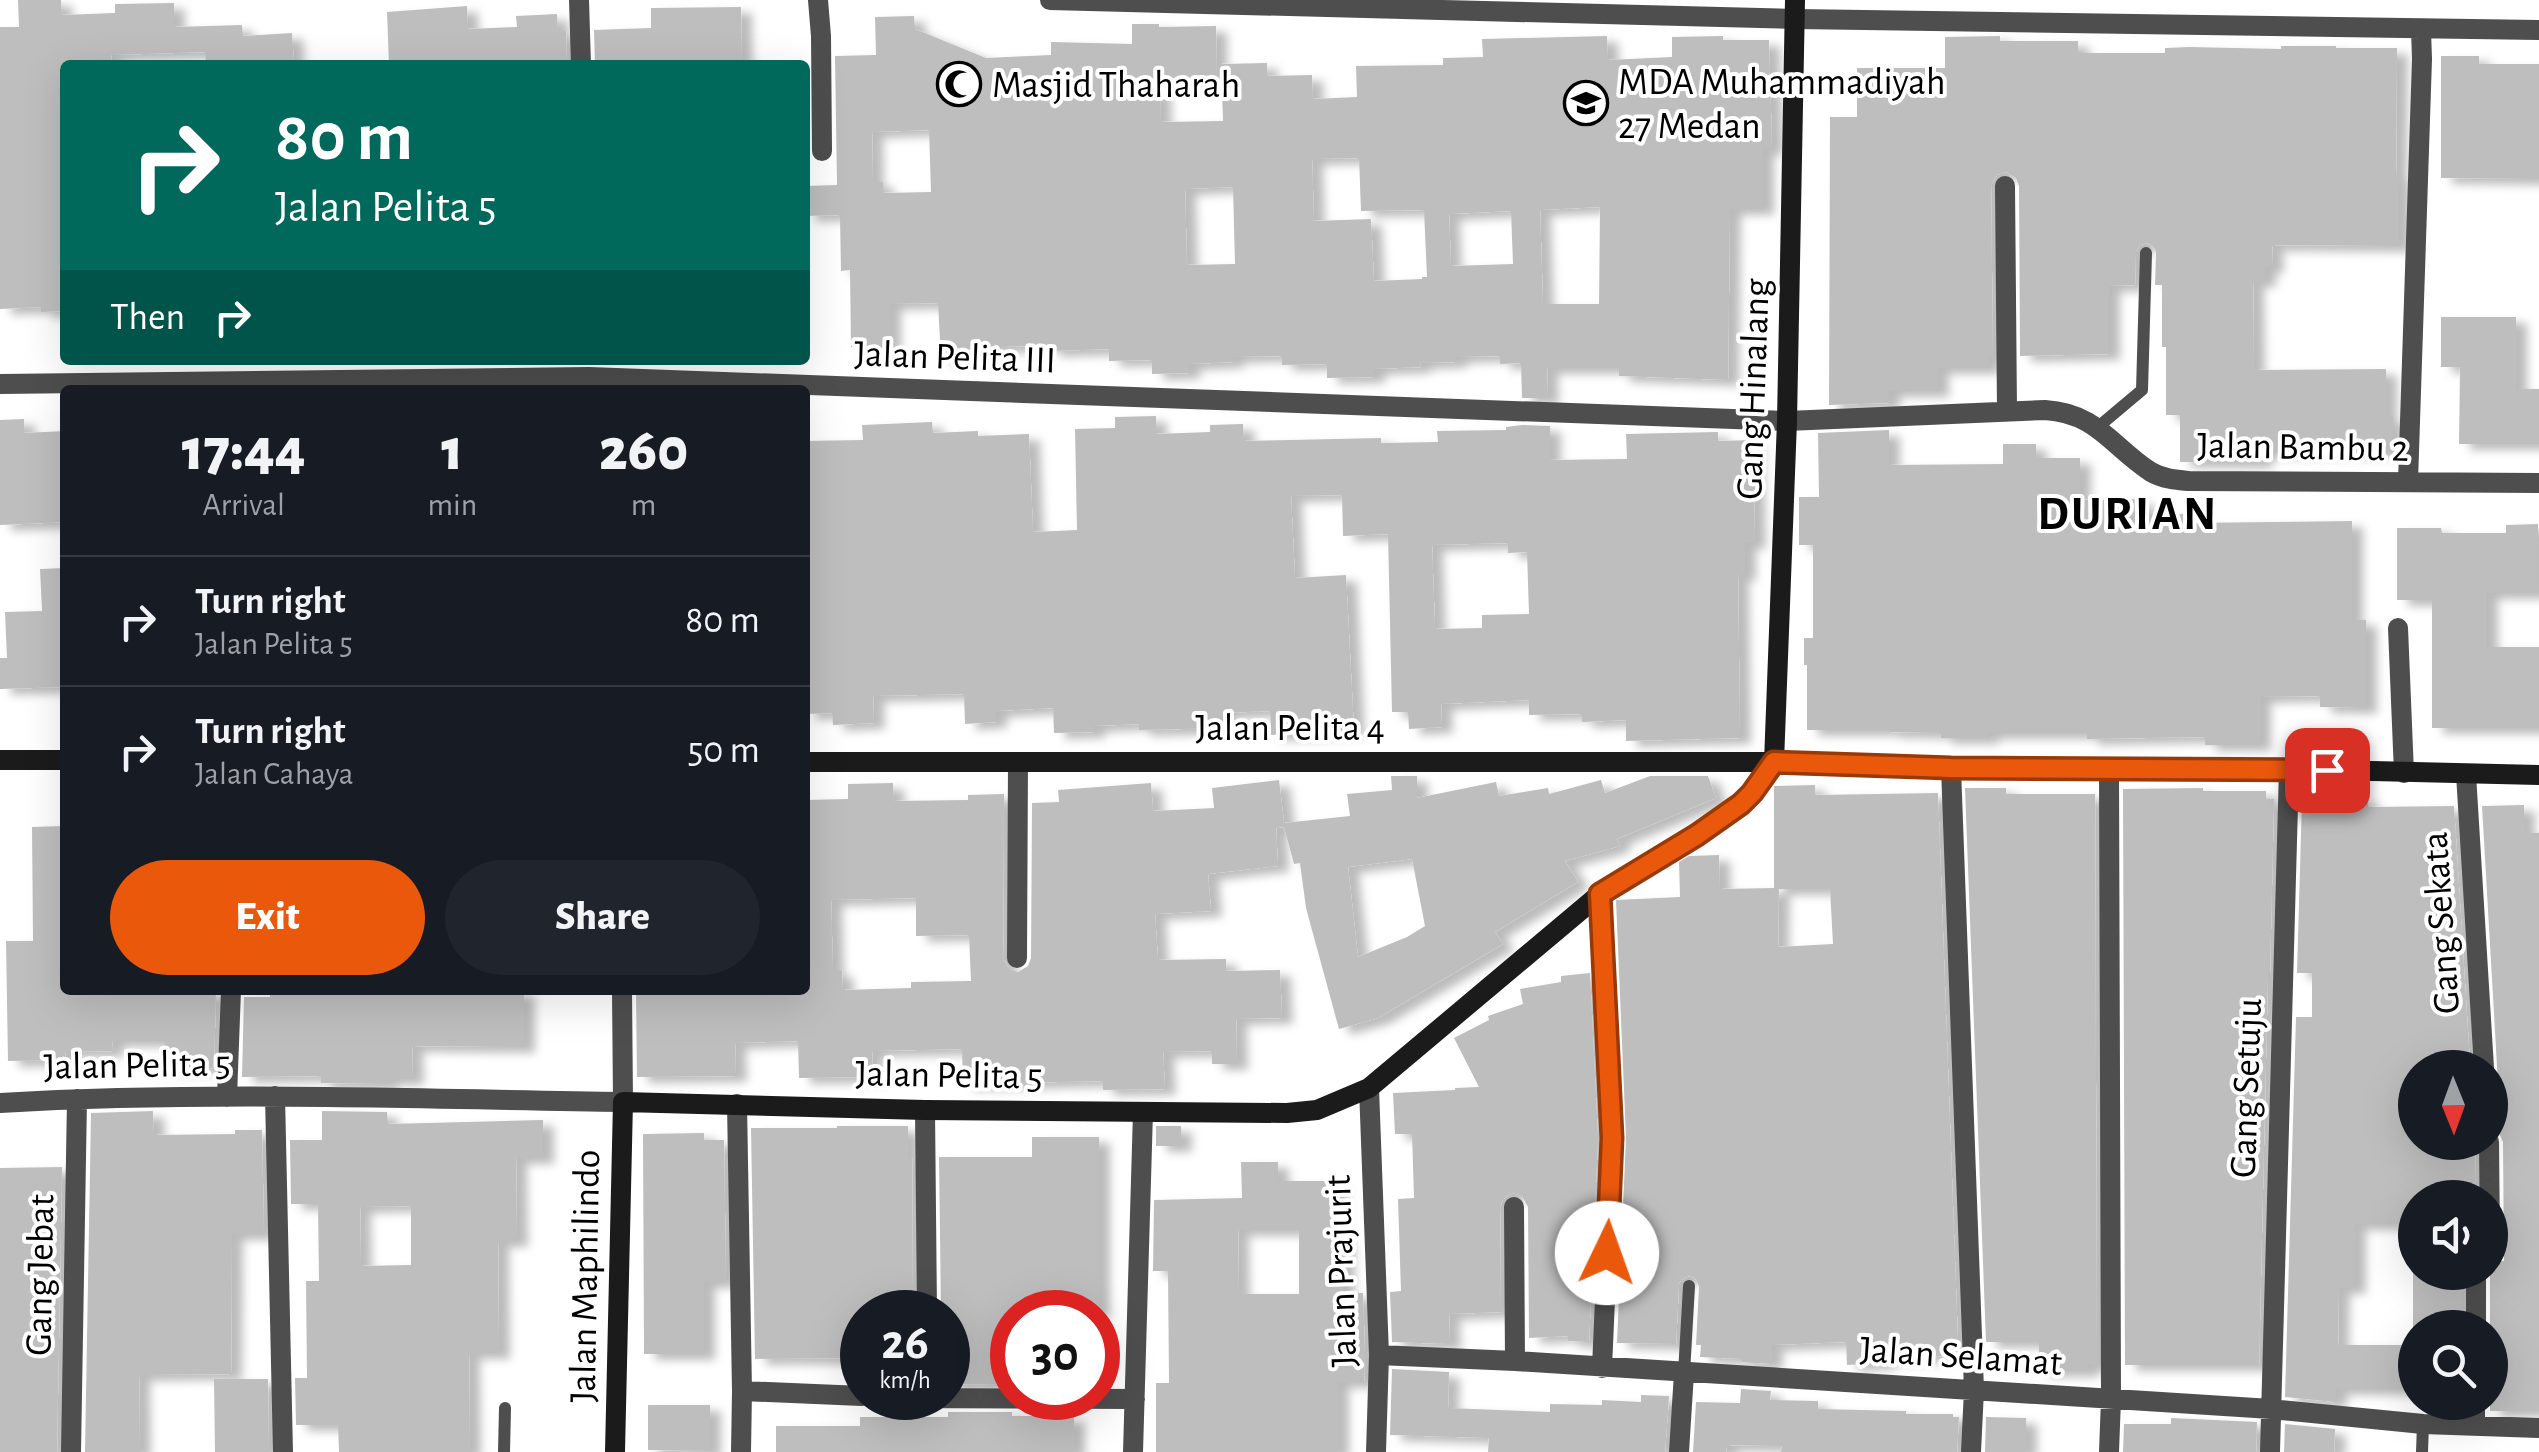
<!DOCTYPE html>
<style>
:root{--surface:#171b24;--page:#20242c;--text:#f1f3f6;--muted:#9ea1a6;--line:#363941;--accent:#ea580c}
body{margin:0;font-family:"Alegreya Sans",sans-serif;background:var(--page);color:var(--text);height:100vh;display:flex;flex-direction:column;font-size:38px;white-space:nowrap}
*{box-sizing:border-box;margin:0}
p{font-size:32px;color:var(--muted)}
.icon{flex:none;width:55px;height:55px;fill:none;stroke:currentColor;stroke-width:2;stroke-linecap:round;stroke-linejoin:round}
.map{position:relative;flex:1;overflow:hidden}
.sheet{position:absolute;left:60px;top:385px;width:750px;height:610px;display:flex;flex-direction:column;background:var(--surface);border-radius:10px;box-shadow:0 10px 40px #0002}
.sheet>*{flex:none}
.top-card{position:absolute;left:60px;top:60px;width:750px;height:305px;border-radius:10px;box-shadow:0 10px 40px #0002;background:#00695c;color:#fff;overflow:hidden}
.needle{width:65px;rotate:179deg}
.fabs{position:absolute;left:2398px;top:1050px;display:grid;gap:20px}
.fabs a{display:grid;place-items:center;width:110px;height:110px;border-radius:50%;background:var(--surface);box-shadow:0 10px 40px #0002;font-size:50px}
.speed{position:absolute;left:840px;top:1290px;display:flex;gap:20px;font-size:50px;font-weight:700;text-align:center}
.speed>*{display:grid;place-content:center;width:130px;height:130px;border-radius:50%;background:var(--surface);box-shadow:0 10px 40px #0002;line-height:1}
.speed small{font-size:25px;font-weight:400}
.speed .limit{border:15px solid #d22;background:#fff;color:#111}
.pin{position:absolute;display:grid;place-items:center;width:85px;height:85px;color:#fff;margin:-42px;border-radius:20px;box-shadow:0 5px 15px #0006}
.me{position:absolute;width:110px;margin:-55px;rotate:3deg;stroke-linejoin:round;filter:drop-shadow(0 0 8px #0008)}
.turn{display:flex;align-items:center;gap:35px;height:210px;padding:0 50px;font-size:45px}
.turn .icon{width:130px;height:130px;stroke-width:2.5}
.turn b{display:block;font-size:70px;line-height:85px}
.then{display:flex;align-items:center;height:95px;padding:0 50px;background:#0003;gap:20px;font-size:38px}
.eta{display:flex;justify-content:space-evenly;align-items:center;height:170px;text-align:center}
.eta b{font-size:60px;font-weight:800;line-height:70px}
.button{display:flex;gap:20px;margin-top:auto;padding:20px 50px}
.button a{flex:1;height:115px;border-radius:60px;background:var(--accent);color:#fff;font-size:40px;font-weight:800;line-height:115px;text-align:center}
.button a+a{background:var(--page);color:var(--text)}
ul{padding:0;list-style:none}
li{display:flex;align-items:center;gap:30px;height:130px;padding:0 50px;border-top:2px solid var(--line)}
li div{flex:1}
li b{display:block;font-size:38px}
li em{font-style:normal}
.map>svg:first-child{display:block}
.building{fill:#bebebe;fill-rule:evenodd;filter:url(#shadow)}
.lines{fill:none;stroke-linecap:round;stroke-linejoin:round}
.lane{stroke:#4e4e4e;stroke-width:12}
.street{stroke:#4e4e4e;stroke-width:20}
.secondary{stroke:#1b1b1b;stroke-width:20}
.route-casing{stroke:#983908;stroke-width:25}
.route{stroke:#ea580c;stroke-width:18}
.labels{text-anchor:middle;stroke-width:8;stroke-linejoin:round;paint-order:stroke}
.poi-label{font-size:38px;fill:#000;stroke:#fff;text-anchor:start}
.street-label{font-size:38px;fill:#000;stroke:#fff}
.district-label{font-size:48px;font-weight:bold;letter-spacing:2.5px;fill:#000;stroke:#fff}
</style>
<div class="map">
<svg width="2539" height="1452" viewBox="0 0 2539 1452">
<defs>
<filter id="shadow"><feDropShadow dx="11" dy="6" stdDeviation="5" flood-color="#0004"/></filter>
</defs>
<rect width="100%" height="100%" fill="#fff"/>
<path class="building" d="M18,0H61L62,15L115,13V4L174,3V27L242,25L243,36L292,33L294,65H206L205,52L111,55L112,65H64L65,311L41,312V307L0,309V27H19Z
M467,6L468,29L517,27L516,16L557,14L558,31H566L567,65H389L387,12Z
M741,7L742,65H595L594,30L651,28V8Z
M914,16L915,29L986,58L1051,55V42L1132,44V24H1159V27L1216,26L1217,77L1160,79L1161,122L1223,121L1221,64L1267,63V76L1312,75L1313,99L1357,97L1356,66L1443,65V58L1483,57L1482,39L1607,36L1608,60L1672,57V37L1723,36V40H1769L1772,149H1763V209H1730L1728,380L1619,376V368H1547L1548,398H1522L1521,363L1500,364V356L1456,357V362L1420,363L1421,367L1374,369V377L1327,378V364L1282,365V356L1233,357V362L1189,364V373L1152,374V360L1109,361V349L1050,351V345L976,348L977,358L941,359L938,303L890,304V347H851L850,270L841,271L840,215L805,216V186L837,185L835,56L876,55L875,17ZM929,130L931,192L883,193V182H873L872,132ZM1359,158L1361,211L1424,210L1427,277H1422V279L1374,281L1371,219L1314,221L1312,159ZM1233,187L1235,264L1187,265L1185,189ZM1600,207L1599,304H1543L1540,210ZM1511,211L1513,264L1451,266L1449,214Z
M2000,36V41H2078V53H2165V48L2189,47L2281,49V46H2336V48H2397L2396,175H2399V246L2272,245L2273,267H2265V281H2253L2254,370L2386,369V417H2393V452H2262V462H2180V415H2166V347H2162V285H2155L2156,252L2154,247L2147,243L2140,245L2136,252L2135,285L2109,286V354L2020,356L2019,186L2016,178L2006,172L1997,175L1991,186L1993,356H1989V368H1938V391H1889V403L1829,405L1830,117H1857V68H1945V37Z
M2441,56H2479V64H2539V179L2441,178Z
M2441,317H2516V389H2539V444H2459L2460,367H2441Z
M1156,416V434L1210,432V425L1243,424L1244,441L1381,438V443L1438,442L1437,431L1506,430V427L1522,425L1550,426V460L1627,459L1626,434L1718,432V441L1753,440L1755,543H1745V575H1738L1740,738L1626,741V720L1582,722V714L1529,715V700L1441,704L1442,727L1409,729L1408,712H1392L1388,534L1343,536L1342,495L1291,496L1295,578L1346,575L1354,731L1271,735L1270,711L1223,713L1224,728L1139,730V724L1094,726V732L1054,733L1053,708L996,711V722L965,724L964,694L873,696L874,723L833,725L832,713L805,714V441L863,440L862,425L932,422L933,433L978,431V436L1029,434L1033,532L1077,530L1075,429L1115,428V417ZM1508,543V553L1527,552L1529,614L1482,615V628L1435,629L1432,545Z
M24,419V433L65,431V522L0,525V420Z
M1889,430V465L2003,464V444H2036V458H2080V500L2144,499V514H2187L2188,523L2352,521V620H2366V708L2320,707V696L2260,697V745H2205V737L2087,739V733H1988V738H1941V733L1889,732V730H1807V665H1804V638H1813V545H1799V497H1819L1818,433Z
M2538,524V593H2487V647H2539V728H2432V600H2397V528H2441L2442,533H2506V525Z
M65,568V687L0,689V658H7L5,612L42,611L40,569Z
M1391,776H1417V798L1496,782L1499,796L1548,788L1549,794L1601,780L1605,793L1650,776H1708L1716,798L1617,839L1620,846L1565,861L1578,882L1495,932L1503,944L1378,1018L1339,1029L1306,908L1300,863L1294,864L1284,827L1276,828L1278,866L1208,874L1211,911L1155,914L1158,960L1226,959V971L1280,970L1282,1018L1236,1019L1237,1064H1212V1051L1163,1052L1165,1089L1103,1090V1081L963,1084L962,1049L872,1051L873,1077L799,1078L798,1041L735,1043L736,1076L637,1077L636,990H805L806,800L848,799V784L893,783L894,801L968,800V795L1004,794L1003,958L1009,969L1018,972L1028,966L1031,958L1032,803L1059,802L1058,790L1151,783L1153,811L1214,808L1212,788L1279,780L1284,823L1350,816L1347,794L1392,790ZM1412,859L1425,926L1407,937L1358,957L1348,867ZM916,898V936L969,935L971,981L911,982V988L843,990L842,971H833L831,900Z
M1815,785V795L1938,793L1958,1343H1949L1950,1356L1885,1358V1363L1847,1365L1846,1342L1772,1345V1364L1742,1362V1359L1700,1357L1701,1345H1696L1699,1286L1695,1278L1689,1276L1681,1280L1679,1284L1676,1344L1617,1343L1626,1138L1616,900L1680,897L1679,862L1689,856L1719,855L1720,889L1774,888V786ZM1779,889H1830L1833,944L1778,947Z
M1965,788H2006V794H2095L2097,1365H2088V1371H2039V1342H1986Z
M2203,788V791H2266V799H2274L2270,973H2268L2259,1365H2125L2123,789Z
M2368,798V807L2454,806L2470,1064H2415V1142H2475L2476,1198H2415V1224H2355V1288H2339L2338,1345H2415V1389H2336V1402L2285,1397L2296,1017H2312V973H2297L2302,799Z
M2524,805V833H2539V1411H2490V1261H2504L2503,1142L2499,1133V1131H2502V1083H2498L2482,806Z
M65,826V990H216L214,1068L165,1069V1041H112L113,1051L65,1052L66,1060L8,1061L6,941H33L32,827Z
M1590,973L1598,1138L1589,1342L1568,1341V1336L1529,1338L1528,1207L1522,1196L1513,1193L1503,1199L1500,1207L1501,1312L1449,1314L1450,1344L1392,1342L1390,1292L1401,1291L1398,1199L1414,1198L1412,1134H1395L1393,1093L1455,1090V1088L1479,1087L1454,1038L1489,1020L1488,1016L1523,1004L1520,989L1561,982V976Z
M270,990H524V1047L412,1046L413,1079H387V1084L321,1083V1076L242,1077L244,997H270Z
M153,1111L154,1135L235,1134V1130H262L264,1234H232L231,1374L139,1375L140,1452H85L91,1113Z
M322,1111L387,1112L388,1124L543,1120V1158H516L517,1241H498L499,1353H469L470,1452H339L338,1425H296L295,1378H307L306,1281H319L318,1204H291L290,1140H322ZM411,1206V1265L361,1266L360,1207Z
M837,1126H908V1157H912L913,1312H862V1358L755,1359L751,1128H837Z
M1156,1126H1181V1146H1156Z
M704,1133V1140H724L726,1282H704V1354H644L643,1134Z
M1032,1137H1099V1312H1012V1385L948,1384V1312H941L939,1157H1032Z
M1241,1162H1278V1181H1337V1238H1344V1293H1363L1365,1355L1364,1382H1338V1452H1156V1383H1169L1168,1271H1153L1154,1200L1242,1198ZM1238,1230H1299V1294H1239Z
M62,1167L57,1452H0V1168Z
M2413,1272H2462V1328H2413Z
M1392,1369L1449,1372L1448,1408L1550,1412V1404L1602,1405V1400L1641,1402V1395L1669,1396L1665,1452H1488L1489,1438L1390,1435Z
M214,1379H268L269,1452H215Z
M1741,1389L1771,1391L1770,1400L1818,1401V1409L1906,1411V1414H1953V1417H1959L1957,1452H1781L1782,1446L1727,1445L1726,1452H1693L1696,1402L1740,1403Z
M648,1405H710V1451L648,1450Z
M948,1412H1012V1416H1074V1452H776V1426H860V1417H948Z
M1986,1417L2026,1418V1452H1985Z
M2171,1418L2257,1422L2256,1452H2123L2124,1424H2171Z
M2285,1424L2335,1429L2334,1452H2284Z"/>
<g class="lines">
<path class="lane" d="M2098,427L2142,390L2146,253
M1684,1373L1689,1286
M504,1452L505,1408
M2422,1452L2423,1424"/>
<path class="street" d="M579,0L581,65
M818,0L821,36L822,151
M1050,0L1796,19L2539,30
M2005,186L2007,411
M0,384L589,377L1787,421L2045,410C2097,413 2112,447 2151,472C2163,479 2177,480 2189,481L2539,483
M2408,482L2422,59L2421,30
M2398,628L2404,773
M1951,768L1974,1390L1971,1452
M2109,768L2111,1399L2109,1452
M2466,774L2484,1068
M1600,894L1612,1138L1602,1368
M1017,958L1018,762
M1369,1088L1379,1355L1376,1452
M275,1096L283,1452
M227,1097L231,990
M0,1103C207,1091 415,1099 623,1102L622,990
M737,1104L742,1391L741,1452
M925,1110L927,1312
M2489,1142L2490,1244
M1514,1207L1515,1361
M2476,1328V1272
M1379,1355L1515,1361L2271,1409L2423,1424L2539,1428
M742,1391L862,1396
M893,1398L1135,1399
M2475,1426V1402
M71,1452L77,1099
M1133,1452L1143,1112
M1679,1452L1684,1373
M2270,1452L2289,769"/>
<path class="secondary" d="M0,760H65
M805,762H1774L1951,768L2289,769L2539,775
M1774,762L1787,421L1795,0
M615,1452L623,1102L925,1110L1287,1113L1317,1110L1369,1088L1600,894L1697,835L1741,804L1752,793L1774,762"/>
</g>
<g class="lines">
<defs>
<path id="route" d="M1607,1253L1612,1138L1600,894L1697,835L1741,804L1752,793L1774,762L1951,768L2327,770"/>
</defs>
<use href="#route" class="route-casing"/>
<use href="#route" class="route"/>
</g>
<defs>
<symbol id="mosque-ring" viewBox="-11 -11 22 22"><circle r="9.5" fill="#fff" stroke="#000" stroke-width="1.5"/><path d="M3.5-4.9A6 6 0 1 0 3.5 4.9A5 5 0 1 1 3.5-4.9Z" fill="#000"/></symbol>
<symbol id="school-ring" viewBox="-11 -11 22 22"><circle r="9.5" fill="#fff" stroke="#000" stroke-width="1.5"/><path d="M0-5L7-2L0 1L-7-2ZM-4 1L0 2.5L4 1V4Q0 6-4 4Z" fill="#000"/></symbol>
</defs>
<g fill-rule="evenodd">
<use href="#mosque-ring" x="934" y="59" width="50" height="50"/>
<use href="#school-ring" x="1561" y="78" width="50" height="50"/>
</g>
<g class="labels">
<g class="poi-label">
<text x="1618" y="94">MDA Muhammadiyah<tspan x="1618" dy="44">27 Medan</tspan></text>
<text x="992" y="97">Masjid Thaharah</text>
</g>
<g class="street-label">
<text transform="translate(955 356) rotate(2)" y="13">Jalan Pelita III</text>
<text transform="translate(1752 389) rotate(-88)" y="13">Gang Hinalang</text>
<text transform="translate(2303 446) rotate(1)" y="13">Jalan Bambu 2</text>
<text x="1290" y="740">Jalan Pelita 4</text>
<text transform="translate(2440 923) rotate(-94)" y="13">Gang Sekata</text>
<text transform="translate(137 1064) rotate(-1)" y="13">Jalan Pelita 5</text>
<text transform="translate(949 1074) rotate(1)" y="13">Jalan Pelita 5</text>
<text transform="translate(2245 1088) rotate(-88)" y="13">Gang Setuju</text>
<text transform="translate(1340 1271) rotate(-92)" y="13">Jalan Prajurit</text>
<text transform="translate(39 1275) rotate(-89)" y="13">Gang Jebat</text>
<text transform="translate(584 1276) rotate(-89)" y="13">Jalan Maphilindo</text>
<text transform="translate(1961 1355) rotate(4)" y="13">Jalan Selamat</text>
</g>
<g class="district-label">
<text x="2128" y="529">DURIAN</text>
</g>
</g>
</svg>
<div class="fabs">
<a><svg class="needle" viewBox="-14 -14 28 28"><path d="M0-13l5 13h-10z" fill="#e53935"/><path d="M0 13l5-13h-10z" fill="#9ea1a6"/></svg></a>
<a><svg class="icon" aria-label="sound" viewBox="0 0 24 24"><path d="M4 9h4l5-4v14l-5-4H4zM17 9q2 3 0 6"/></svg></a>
<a><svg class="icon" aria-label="search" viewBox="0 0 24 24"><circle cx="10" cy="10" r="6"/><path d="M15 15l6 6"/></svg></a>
</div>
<div class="speed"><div>26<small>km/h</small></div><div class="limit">30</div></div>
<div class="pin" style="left:2327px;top:770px;background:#d93025"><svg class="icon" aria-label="arrive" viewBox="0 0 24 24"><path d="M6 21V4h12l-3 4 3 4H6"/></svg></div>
<svg class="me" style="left:1607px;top:1253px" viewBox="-20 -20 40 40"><circle r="19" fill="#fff"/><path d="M0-13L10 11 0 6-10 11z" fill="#ea580c"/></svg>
<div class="top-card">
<div class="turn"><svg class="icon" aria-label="right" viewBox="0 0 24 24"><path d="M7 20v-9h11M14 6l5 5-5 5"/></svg><div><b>80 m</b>Jalan Pelita 5</div></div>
<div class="then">Then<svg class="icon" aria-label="right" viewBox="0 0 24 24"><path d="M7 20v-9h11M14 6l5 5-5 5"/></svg></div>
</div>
<section class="sheet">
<div class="eta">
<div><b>17:44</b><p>Arrival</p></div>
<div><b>1</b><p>min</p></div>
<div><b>260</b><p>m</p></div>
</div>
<ul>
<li><svg class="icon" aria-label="right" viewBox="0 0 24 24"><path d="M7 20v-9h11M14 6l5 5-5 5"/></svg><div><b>Turn right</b><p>Jalan Pelita 5</p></div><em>80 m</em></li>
<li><svg class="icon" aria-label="right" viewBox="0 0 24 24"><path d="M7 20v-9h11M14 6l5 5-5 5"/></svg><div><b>Turn right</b><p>Jalan Cahaya</p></div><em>50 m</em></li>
</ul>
<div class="button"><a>Exit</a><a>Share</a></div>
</section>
</div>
